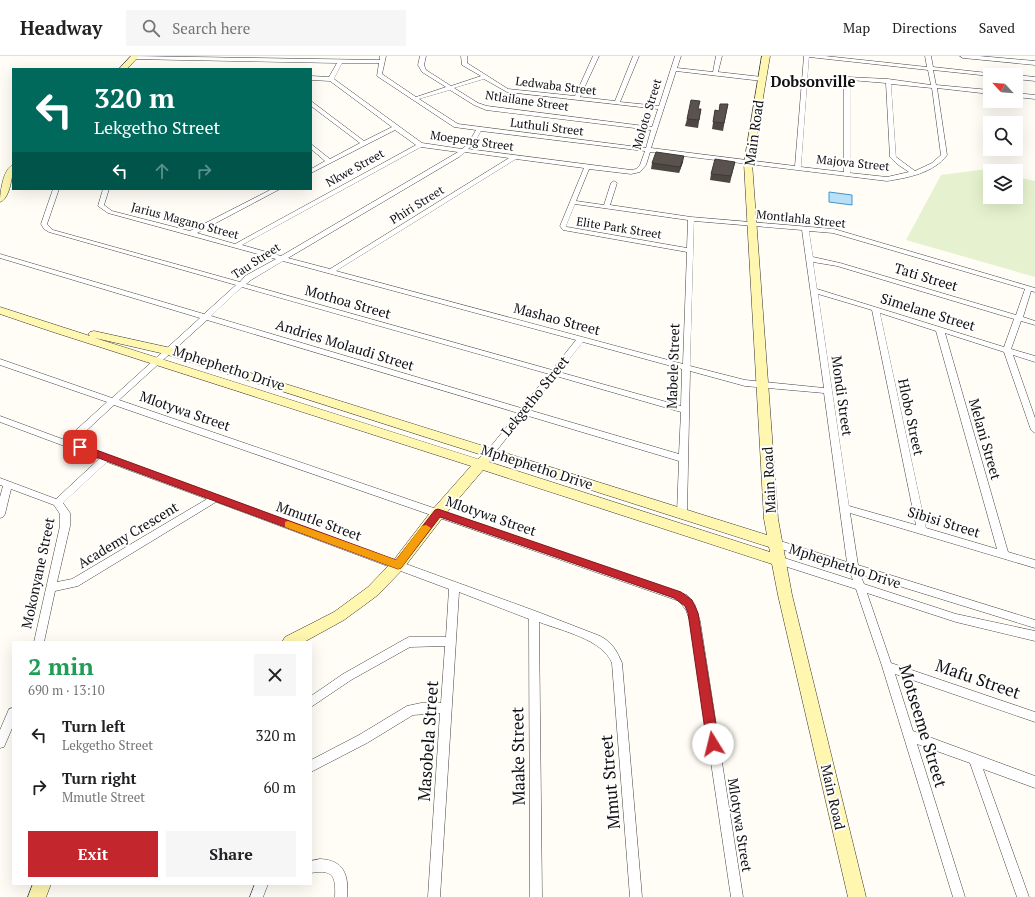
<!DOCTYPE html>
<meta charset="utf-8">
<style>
:root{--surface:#fff;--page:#f6f6f6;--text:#202124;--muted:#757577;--line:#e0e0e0;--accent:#c4262e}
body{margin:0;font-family:"PT Serif",serif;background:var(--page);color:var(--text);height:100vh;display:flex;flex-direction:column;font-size:15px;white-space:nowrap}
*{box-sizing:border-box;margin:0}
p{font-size:13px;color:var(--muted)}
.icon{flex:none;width:22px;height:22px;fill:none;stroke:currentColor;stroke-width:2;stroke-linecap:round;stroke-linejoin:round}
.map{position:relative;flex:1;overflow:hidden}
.sheet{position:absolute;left:12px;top:585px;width:300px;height:244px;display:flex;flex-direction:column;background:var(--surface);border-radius:0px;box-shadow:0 4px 16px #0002}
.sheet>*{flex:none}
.hud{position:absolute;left:12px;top:12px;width:300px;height:122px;border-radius:0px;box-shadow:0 4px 16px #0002;background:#00695c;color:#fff;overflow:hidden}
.needle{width:26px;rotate:296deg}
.buttons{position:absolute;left:983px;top:12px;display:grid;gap:8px}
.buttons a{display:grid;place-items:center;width:40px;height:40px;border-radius:0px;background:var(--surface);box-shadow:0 4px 16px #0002;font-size:20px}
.pin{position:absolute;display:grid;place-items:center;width:34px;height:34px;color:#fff;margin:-17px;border-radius:8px;box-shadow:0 2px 6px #0006}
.me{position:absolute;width:44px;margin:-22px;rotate:351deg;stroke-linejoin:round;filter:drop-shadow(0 0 3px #0008)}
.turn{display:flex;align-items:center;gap:14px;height:84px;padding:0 16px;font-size:18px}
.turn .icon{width:52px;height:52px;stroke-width:2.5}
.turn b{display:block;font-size:28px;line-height:34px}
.lanes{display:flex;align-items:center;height:38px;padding:0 16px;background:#0003;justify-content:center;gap:20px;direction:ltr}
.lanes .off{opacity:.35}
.round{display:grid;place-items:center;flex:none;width:42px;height:42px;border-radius:0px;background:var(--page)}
.head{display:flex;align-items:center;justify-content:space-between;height:68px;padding:0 16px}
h1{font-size:24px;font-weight:800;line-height:30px;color:#1e9e55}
.cta{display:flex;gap:8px;margin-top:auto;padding:8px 16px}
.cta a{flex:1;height:46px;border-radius:0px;background:var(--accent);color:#fff;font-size:16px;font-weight:800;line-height:46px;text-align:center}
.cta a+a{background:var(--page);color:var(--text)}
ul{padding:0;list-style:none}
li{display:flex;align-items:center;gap:12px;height:52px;padding:0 16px}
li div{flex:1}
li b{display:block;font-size:15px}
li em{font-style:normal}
header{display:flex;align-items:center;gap:24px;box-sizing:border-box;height:56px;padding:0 20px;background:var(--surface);border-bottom:1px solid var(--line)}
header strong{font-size:19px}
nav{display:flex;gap:22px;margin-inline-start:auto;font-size:14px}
.search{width:280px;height:36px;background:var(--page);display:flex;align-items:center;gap:10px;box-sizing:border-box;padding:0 14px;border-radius:0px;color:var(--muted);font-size:15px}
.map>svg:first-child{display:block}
.pitch{fill:#e6f2cf}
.water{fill:#b9e0f7;stroke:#3f96cf}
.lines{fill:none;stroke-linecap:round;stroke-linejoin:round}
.street-casing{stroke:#444;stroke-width:1}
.secondary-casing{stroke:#333;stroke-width:1}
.street{fill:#fff;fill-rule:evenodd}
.secondary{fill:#fff6b0;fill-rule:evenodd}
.wall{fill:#4d4742}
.shaded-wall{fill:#3f3936}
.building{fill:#5a524d;stroke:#3f3936}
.route{fill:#c4262e;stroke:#7f191e}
.slow{fill:#f59e0b}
.labels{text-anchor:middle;stroke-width:4;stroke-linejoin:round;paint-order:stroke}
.far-street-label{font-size:12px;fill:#111;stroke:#fff}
.street-label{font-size:14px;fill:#111;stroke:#fff}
.far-district-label{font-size:15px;font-weight:bold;fill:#111;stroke:#fff}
.near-street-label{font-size:17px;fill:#111;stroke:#fff}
</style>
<header>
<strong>Headway</strong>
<div class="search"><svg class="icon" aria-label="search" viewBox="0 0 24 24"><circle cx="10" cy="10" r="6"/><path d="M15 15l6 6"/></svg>Search here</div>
<nav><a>Map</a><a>Directions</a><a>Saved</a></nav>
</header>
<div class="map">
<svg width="1035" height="841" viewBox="0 0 1035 841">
<rect width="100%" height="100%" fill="#fffdf5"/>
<path class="pitch" d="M986,113L994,115H990V141H1016V121L1035,125V221L906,184L941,119Z"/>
<path class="water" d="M829,136L852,139V149L829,146Z"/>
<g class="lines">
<defs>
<path id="street" d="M133,0L380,4V0H386L382,18L416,41L446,31L422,16L418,9L420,0H426L424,9L426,14L451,30L481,20L462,9L461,0H467V7L508,33L575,40L593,0H599L580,41L615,45L633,0H639L620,46L659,50L675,0H681L677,12L713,16L716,0H722L718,16L762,21L765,23L762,25L676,15L651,92L795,110L804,0H825L927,11L925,0H931L933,11L997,18L998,19L990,20L933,14L936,29L990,34V38L937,32L947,99C934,117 907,122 887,125L650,96L646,109L640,116L631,118L589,113L576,145L604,149L611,127L614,125L617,127L610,149L691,161L834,173L1035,232V236L1031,235L1023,261L1035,265V269L1021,265L1011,293L1035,300V306L1013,299L1035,362V377L1031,374L1004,296L945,277L1008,496L1035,504V512L850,457L858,509L1035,564V572L860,518L864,528L956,558L1035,575V585L956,566L867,537L891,607L1035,656V666L895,618L913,675L1035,720V732L983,713L1029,841H1017L970,707L917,688L965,841H953L882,610L856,533L775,507L773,504L775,501L778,500L853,524L849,514L771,490L769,487L771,484L774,483L847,506L824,337L745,330L690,315L687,457L685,460H679L677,457L679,405L525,359L493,399H487L486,397L487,395L518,357L207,264L119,344L687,539L695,549L700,565L743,841H731L690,565L686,554L679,545L114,349L73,387L538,556L600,580C612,586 617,595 622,607L642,841H630L612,607C602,583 562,575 539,566L542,841H530L529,563L459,536L440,841H428L440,657L413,659L367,687L311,716V704L359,679L407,650L421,647H441L445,590L410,591L351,624L311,651V640L343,618L405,583L409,581H446L449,533L216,446L78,530L55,535L44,586H34L60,470V458L54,449L11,433L5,458L3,461L0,462V441L3,430L0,429V422L56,443L99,403L0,366V360L65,384L107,346L0,309V303L112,342L200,262L0,202V198L204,258L236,229L49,176L44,173L41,168L53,133H59L47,168L53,174L240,226L245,220L276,203L108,157L98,150L103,133H109L104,149L112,155L190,175L272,133H280L197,177L235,188L416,89L395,74L311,117V113L325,105L311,93V88L330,103L360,87L311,50V45L364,85L392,71L330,25L311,24V20L329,21L337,7L131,3V1ZM809,1L928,14L931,29L888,23L847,21L844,25V116L801,111ZM342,7H379L377,20L454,71L476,74L468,88L462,93L422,87L334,23ZM484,23L507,36L658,53L652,71L487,50L478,47L454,32ZM850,24L886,27L890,101L897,108L909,116L887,121L850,117ZM891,28L932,32L941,99L932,107L915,115L896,101ZM450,34L474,49L486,54L651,74L646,92L458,68L419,43ZM481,75L645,95L640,109L636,113L631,114L468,93L473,89ZM421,91L458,96L281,200L242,189ZM465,96L509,102L330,213L288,202L459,101ZM516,103L584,112L560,170L563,174L687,196L683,308L336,215ZM575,148L688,164L687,192L567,171L566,170ZM694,165L802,174L824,332L745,324L690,310ZM809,175L833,177L1025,233L1016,259L840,207L813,201ZM283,205L576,284L552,314L246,228L251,224ZM813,206L837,210L1014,263L1004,291L817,233ZM242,231L549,318L521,352L211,260ZM818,238L872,254L916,469L849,450ZM880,257L936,275L997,493L926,472ZM583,286L682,313L681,350L559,316ZM556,320L681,356L679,398L529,354ZM107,406L207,443L72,523L57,526L70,470V457L63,447Z
M960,0H979L1035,5V9L963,2Z
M1016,19L1035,21V25L1016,23Z
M1016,37L1035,39V43L1016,41Z
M13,652V670L4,691L0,692V674L9,653Z
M320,803C344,804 349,819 347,841H335C336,820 333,813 311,817V805Z
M255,828H268L263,841H250Z"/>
<path id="secondary" d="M131,0H139L127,13H119Z
M762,0H770L752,107L778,463L792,539L866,841H848L778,539L772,508L483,414L443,461L403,513L378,539L344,564L304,586H282L285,581L334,556L368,531L393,505L433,453L471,410L50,275L0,258V251L90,280L88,278L90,276L94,275L171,292L767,479L764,463L744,107ZM95,282L165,298L482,399L478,403ZM491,402L769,491L770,496L489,406Z
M13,109C13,118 10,143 0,146C0,137 3,112 13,109Z
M33,828H51L46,841H28Z"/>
</defs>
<use href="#street" class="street-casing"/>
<use href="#secondary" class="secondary-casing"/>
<use href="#street" class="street"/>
<use href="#secondary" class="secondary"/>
</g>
<path class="wall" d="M728,48L723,75L712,73L715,54L719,55Z
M698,53H701L698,72L685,70L687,63Z
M683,106L679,117L651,113L652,107Z
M735,106L730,127L710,124L711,118Z"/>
<path class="shaded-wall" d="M684,100L683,106L679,117L680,111Z"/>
<path class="building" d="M691,44L700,45L698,53H701L699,64L687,63Z
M720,48H728L724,67L713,66L715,54L719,55Z
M656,96L684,100L680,111L652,107Z
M715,103L735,106L731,120L711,118Z"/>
<path class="route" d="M80,388L396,504L435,454L438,453L681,536L692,544L698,557L719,688L717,691L713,693L709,691L707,688L688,557L685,550L674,542L440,461L401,512L398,513L77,394L75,391Z"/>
<path class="slow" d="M288,465L396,504L422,470L426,469L431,472L401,512L398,513L285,471V466Z"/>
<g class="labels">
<g class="far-street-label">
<text transform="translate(556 30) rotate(7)" y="4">Ledwaba Street</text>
<text transform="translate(527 45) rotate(8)" y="4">Ntlailane Street</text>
<text transform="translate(647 58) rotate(-73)" y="4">Moloto Street</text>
<text transform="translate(547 71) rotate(7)" y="4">Luthuli Street</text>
<text transform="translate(472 85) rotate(8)" y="4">Moepeng Street</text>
<text transform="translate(853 107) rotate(6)" y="4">Majova Street</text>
<text transform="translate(355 112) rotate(-29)" y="4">Nkwe Street</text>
<text transform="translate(417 149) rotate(-32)" y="4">Phiri Street</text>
<text transform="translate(801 163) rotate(6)" y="4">Montlahla Street</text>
<text transform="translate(185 165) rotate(15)" y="4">Jarius Magano Street</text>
<text transform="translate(619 172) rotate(9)" y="4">Elite Park Street</text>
<text transform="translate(256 205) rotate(-33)" y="4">Tau Street</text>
</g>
<g class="street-label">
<text transform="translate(754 77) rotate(-82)" y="5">Main Road</text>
<text transform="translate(926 221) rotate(17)" y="5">Tati Street</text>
<text transform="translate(348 246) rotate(16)" y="5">Mothoa Street</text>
<text transform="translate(928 256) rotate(17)" y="5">Simelane Street</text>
<text transform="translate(557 263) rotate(15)" y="5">Mashao Street</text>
<text transform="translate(345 289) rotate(17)" y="5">Andries Molaudi Street</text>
<text transform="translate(673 310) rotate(-88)" y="5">Mabele Street</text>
<text transform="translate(229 312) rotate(18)" y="5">Mphephetho Drive</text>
<text transform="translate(535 340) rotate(-51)" y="5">Lekgetho Street</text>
<text transform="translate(842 340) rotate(82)" y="5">Mondi Street</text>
<text transform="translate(185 355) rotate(19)" y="5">Mlotywa Street</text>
<text transform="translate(911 361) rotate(78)" y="5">Hlobo Street</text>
<text transform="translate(985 383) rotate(74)" y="5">Melani Street</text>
<text transform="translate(537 411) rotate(18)" y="5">Mphephetho Drive</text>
<text transform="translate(769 424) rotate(-93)" y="5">Main Road</text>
<text transform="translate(491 460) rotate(19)" y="5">Mlotywa Street</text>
<text transform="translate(319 465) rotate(20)" y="5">Mmutle Street</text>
<text transform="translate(944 466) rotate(17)" y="5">Sibisi Street</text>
<text transform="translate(128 479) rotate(-31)" y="5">Academy Crescent</text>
<text transform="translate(845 510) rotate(18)" y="5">Mphephetho Drive</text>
<text transform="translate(38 517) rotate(-78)" y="5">Mokonyane Street</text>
<text transform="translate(833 741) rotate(77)" y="5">Main Road</text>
<text transform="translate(740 769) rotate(81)" y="5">Mlotywa Street</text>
</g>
<g class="far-district-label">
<text x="813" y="31">Dobsonville</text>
</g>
<g class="near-street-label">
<text transform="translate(978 623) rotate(19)" y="6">Mafu Street</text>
<text transform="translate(923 670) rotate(73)" y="6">Motseeme Street</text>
<text transform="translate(428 685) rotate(-86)" y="6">Masobela Street</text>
<text transform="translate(518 700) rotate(-91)" y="6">Maake Street</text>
<text transform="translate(610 726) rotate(-95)" y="6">Mmut Street</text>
</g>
</g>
</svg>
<div class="buttons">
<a><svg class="needle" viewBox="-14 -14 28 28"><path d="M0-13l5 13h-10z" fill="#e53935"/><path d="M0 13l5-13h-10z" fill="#757577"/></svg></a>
<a><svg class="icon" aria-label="search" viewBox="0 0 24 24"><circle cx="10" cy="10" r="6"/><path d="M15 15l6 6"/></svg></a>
<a><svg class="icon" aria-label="layers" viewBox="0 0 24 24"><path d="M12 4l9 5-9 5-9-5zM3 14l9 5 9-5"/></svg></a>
</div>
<div class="pin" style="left:80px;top:391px;background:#d93025"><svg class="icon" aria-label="arrive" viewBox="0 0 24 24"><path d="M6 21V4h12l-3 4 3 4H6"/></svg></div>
<svg class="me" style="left:713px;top:688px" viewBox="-20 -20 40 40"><circle r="19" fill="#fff"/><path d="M0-13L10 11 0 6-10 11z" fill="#c4262e"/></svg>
<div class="hud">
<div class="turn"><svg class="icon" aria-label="left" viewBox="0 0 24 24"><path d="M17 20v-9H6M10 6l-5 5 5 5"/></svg><div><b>320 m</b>Lekgetho Street</div></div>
<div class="lanes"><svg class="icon" aria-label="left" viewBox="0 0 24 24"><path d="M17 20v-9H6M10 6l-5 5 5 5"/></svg><svg class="icon off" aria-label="ahead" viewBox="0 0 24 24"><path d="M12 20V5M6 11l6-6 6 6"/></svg><svg class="icon off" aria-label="right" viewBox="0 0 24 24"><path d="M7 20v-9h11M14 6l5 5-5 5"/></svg></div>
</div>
<section class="sheet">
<div class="head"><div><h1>2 min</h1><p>690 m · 13:10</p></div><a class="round"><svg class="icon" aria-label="close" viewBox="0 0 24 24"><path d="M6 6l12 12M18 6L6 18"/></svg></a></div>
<ul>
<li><svg class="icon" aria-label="left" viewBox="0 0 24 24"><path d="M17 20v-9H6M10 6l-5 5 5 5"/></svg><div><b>Turn left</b><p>Lekgetho Street</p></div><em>320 m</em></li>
<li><svg class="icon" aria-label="right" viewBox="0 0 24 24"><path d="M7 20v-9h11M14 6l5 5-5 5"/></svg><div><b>Turn right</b><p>Mmutle Street</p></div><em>60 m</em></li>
</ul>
<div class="cta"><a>Exit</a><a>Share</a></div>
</section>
</div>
